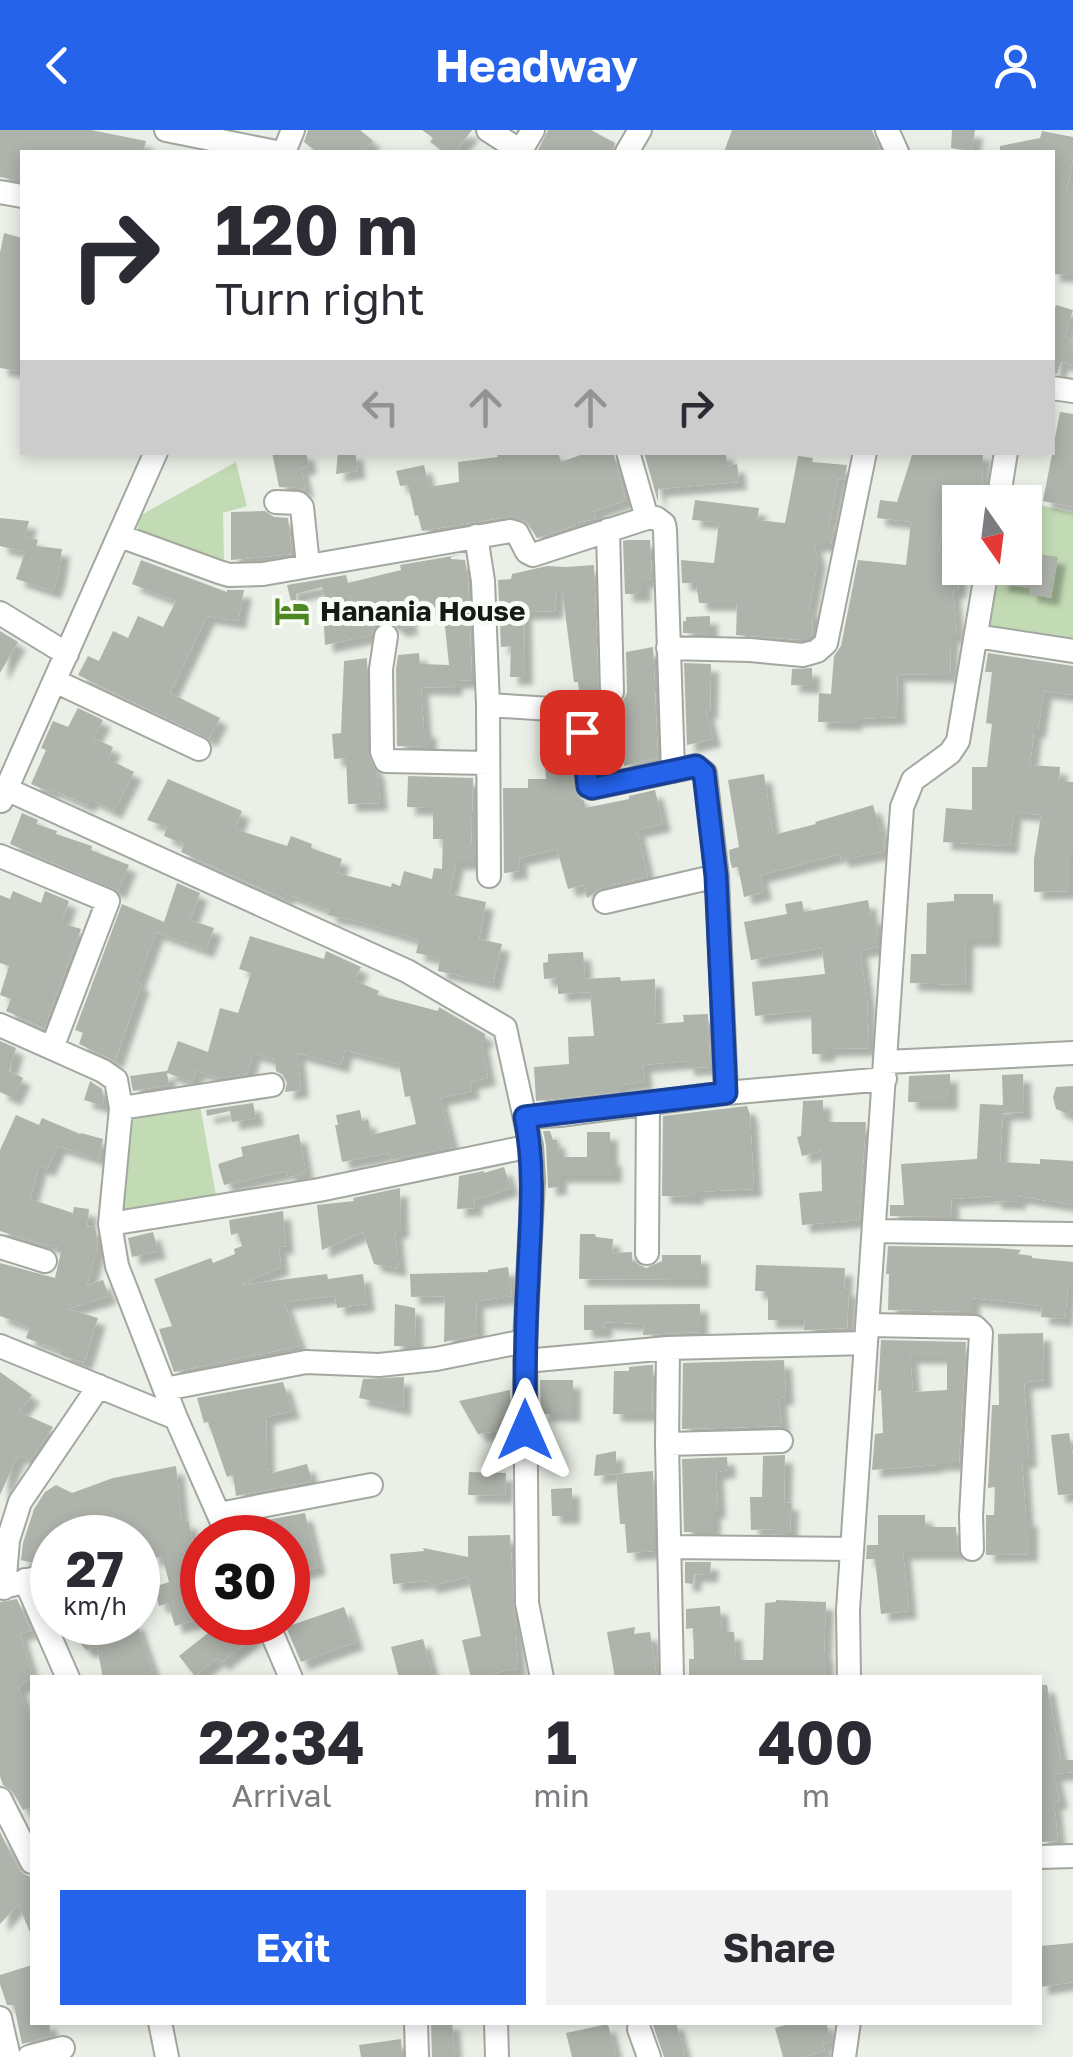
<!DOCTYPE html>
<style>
:root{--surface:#fff;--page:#f2f2f3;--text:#2b2b33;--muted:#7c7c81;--accent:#2563eb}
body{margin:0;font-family:"Golos Text",sans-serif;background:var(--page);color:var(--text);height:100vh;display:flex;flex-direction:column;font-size:38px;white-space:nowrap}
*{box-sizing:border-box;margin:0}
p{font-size:32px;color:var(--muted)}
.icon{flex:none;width:55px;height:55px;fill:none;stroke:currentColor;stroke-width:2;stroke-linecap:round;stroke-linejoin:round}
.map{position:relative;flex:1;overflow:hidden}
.drawer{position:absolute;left:30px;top:1545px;width:1012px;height:350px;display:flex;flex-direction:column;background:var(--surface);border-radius:0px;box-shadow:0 5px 15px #0003}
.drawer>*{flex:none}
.banner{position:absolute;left:20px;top:20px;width:1035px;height:305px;border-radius:0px;box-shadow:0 5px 15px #0003;background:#fff;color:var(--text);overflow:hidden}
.needle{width:65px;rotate:166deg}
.buttons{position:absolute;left:942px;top:355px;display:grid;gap:20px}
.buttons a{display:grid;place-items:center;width:100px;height:100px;border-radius:0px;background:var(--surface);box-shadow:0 5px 15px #0003;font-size:50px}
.speed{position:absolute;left:30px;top:1385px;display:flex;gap:20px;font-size:50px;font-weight:700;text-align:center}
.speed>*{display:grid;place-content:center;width:130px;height:130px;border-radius:50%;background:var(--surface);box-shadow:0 5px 15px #0003;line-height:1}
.speed small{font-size:25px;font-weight:400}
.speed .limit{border:15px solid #d22;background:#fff;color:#111}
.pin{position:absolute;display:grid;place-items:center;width:85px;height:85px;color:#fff;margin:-42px;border-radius:20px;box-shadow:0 5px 15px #0006}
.me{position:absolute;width:110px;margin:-55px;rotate:0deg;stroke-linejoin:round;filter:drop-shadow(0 0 8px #0008)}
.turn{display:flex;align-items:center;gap:35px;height:210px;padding:0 30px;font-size:45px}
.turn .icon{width:130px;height:130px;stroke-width:2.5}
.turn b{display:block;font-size:70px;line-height:85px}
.lanes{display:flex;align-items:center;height:95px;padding:0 30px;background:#0003;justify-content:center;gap:50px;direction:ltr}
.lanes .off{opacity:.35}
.eta{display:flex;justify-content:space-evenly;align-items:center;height:170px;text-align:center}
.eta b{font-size:60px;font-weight:700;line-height:70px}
.action{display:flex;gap:20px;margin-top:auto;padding:20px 30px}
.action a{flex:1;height:115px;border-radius:0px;background:var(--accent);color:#fff;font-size:40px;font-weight:700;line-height:115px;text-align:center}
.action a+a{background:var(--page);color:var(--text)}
header{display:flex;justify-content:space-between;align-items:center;height:130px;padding:0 30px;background:var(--accent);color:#fff;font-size:45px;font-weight:700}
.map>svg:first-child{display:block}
.green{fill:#c2dbb4}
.building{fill:#aeb3ab;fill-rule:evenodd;filter:url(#shadow)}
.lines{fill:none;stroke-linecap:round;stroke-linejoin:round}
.minor-casing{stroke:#a2a89f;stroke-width:26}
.minor{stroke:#fff;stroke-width:22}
.route-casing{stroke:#184099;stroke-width:25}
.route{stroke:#2563eb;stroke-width:18}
.labels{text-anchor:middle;stroke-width:10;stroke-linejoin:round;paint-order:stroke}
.poi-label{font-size:28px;font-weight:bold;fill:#171915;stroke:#f7fdf4;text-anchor:start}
</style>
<header><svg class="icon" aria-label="back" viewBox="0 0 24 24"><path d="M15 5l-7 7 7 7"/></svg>Headway<svg class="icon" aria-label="person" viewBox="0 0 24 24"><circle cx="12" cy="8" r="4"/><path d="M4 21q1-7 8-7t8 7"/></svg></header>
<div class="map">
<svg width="1073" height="1927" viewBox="0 0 1073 1927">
<defs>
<filter id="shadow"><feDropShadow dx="8" dy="8" stdDeviation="2.5" flood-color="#0004"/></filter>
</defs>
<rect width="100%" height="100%" fill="#eaf0e7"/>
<path class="green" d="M236,332L247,376L223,383L224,434L137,401L141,385Z
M1006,367L1073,383V522L984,506L995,438H1025V372H1005Z
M200,975L217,1071L122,1085L127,984Z"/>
<path class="building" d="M0,0H91L146,11L143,22H22V39L17,50L0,47Z
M308,0H360L373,11L363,22H317L304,12Z
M422,0H472L456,22H444L430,12L433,8Z
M548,0H591L615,13L612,22H537Z
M732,0H872L880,21L879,22H724Z
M952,0H975L972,21L951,18Z
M1042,1L1073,7V29L1067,59H1073V145L1052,144V22H1000V16L1040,8Z
M4,103L22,108V183L20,200L22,201V223L20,241L0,238V123Z
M1056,175L1073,180L1065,207L1070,209L1067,218L1073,220V236L1061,232L1057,244L1052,243V187Z
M1060,282L1073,284V377L1043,371Z
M272,322H306L309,336L301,338L306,361L299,358L279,357Z
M338,322H355L358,341L336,344Z
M496,322H558L561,332L589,322H613L626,370L594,381L596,389L576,393V395L537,408L527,392L513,386L422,401L418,385L415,386L408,355L400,356L396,341L424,335L429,357L459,352L458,332L498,327Z
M644,322H726L727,336L737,334L739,352L658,359V372Z
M913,322H983L982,366L945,365L939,422L960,423L958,461L953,460L957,505H951L950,545L897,544L898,587L854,589V593L818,592L819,563L831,564L834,526L841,516L858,430L906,435L911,392L877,388L880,370L897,372Z
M798,326L813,328L812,332L847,335L844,350L838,349L829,394H835L831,414H814L818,430L809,480H813L812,505L802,510L736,505L737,473H699L696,453H682L681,430L714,433L719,392L692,390L695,370L759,378L757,390L785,393Z
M265,381L274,387L288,388L292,424L231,430V382Z
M0,388L29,391L25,407L38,410L36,416L62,419L58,446L53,461L16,449L25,422L0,416Z
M627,410H650L652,449L643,450V464H625L623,411Z
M1025,422L1058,427L1051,468L1029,464L1030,458L1000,454L1002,438H1025Z
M464,424L451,427V429L465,430L468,452L472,550L455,551L454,558L421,557L424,600H429V617L397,616L396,540L398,525L419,523L420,534L449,535L443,477L408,484L410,497L399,499L389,491L381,492L375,496L371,505L325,515L324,495L356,493L350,466L326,471L322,457L296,464V470L291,471L287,455L346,445L348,453L401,440L400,435Z
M141,430L227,462V460H244L238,491L207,486L170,563L220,588L209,609L78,545L88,526L99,531L113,501L128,508L138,486L163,497L176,471L132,454Z
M594,435L599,569L604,575L611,577L621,574L627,563L626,522L653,517L658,628L624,636L615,596L595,598L592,593L582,588L578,552H574L562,458H557L555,481L524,482L525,547H510L511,516L501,517L498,450L511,449L512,444L547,436L566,437Z
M710,486V504L683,503V491H686V487Z
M0,501L18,512L0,543Z
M988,523L1073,536V565L1044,561L1038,600H1034L1030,635L1060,637L1059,651L1073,652V722L1070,721V761L1034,762V729L1041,685L1014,682L1010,716L943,712L946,678L972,680V637H987L992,594L986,593L992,542H985Z
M367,528V622L377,643L380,673L348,674L346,628L334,629L332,604L341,603L344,531Z
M684,533L711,534L710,581H706L713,609L687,615Z
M812,538V556L791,555L792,539Z
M78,578L103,590L93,608L113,617L108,629L134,642L114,681L90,669L87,675L51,659L50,662L31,654L46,620L41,618L53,591L68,597Z
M567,598L573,658L576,665L584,671L585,678L629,669V666L655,660L663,694L637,700L648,747L602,757L587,768L584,755L568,759L557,719L519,728L520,741L504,743L503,658H528V649H546L542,601Z
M764,644L773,705L816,694L815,692L873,675L881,702L885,701L884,721L841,730L840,724L760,745L764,762L744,767L738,737L732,738L730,730L729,720L739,717L728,650Z
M408,646L473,648L471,714H474V732H456L449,764L486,772L479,809L502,814L493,853L438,841L440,828L416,823L419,810L357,791L328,785L329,780L287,764L285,768L276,765L181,722L184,714L164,706L167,697L147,690L168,649L242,681L235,699L287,716L291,706L312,714L311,718L342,729L337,743L391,757L392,753L400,756L404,741L432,749L434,738L442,739L443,709H433V678L407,677Z
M22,683L38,690L36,694L57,701L56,704L92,716L91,720L129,735L118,761L10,714Z
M177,753L200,763L190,790L214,798L206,820L156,802L137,852L142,853L115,931L79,914L83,903L75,900L122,774L164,792Z
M13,761L41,773L45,761L69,771L61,793L81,799L44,898L6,881L11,869L0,865L9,836L0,833V765L10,769Z
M954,764H993V809H966L965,855L910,853L911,824H926L927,773L954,771Z
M868,770L871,787H875L878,807V817L860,820L867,870L869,918L827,919V924H812L811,880L755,886L752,852L825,844L822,818L751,830L744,792L787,784L785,774L802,771L804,782Z
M250,806L324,829L326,821L361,837L354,850L379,861L377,865L438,881L439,877L485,904V910H481L488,948L470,952L472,961L440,968L452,1017L391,1030L389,1023L342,1032L335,995H338L336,985L360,980L362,991L368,990L371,1005L416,994L410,966L405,967L399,934L345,920L341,935L297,923L301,960L285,962L287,952L283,945L276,941L275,930L253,923L247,944L220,948L197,941L192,952L167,943L169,955L133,961L130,946L167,941L178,911L208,922L220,878L238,883L251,843L239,839Z
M583,822L585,849L620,847L621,851L655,849L656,894L684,892L683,885L708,884L710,937L686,938V931L643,935L645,952L620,955V962L536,971L534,937L569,934L568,907L594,906L590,862L558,864V848L544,849L543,833L548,832V824Z
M0,911L16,918L9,941L23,948L13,968L0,962Z
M950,944V972H908L909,946Z
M1023,944L1024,982L1003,983L1000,1032L1040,1034V1029L1073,1031V1075L1018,1066V1072L993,1071V1066L951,1069L952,1087L890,1086V1075H904L901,1034L977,1029L980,974L1003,975L1002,945Z
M90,951L102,959L104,976L84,970Z
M1073,956V978L1068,984L1056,979L1053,967L1056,957Z
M823,970V992H866L859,1090L802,1095L799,1063L822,1061L821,1021L802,1026L797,1007L801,1006L803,971Z
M253,973L256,988L232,992L230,981L207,986L206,980Z
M747,976L750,985L754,1059L696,1062V1067L662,1066L663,986Z
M16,985L39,995L42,988L80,1004L81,1003L103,1009L99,1029L58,1016L47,1039L39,1036L30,1069L73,1083L74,1077L89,1079L87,1097L95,1096L98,1116L87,1155L103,1150L109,1166L68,1179L98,1188L84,1233L60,1225L62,1221L26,1208L30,1197L0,1186V1133L55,1148L61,1122L56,1121L57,1116L39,1113L0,1101V1020Z
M543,1001H550L553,1010H557L559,1027H587V1002H610V1028H614V1045H559V1057L548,1058L546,1015Z
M299,1004L306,1043L288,1047L287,1041L224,1055L218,1034L243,1026L241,1017Z
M504,1037L511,1058L474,1070L475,1078L457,1079L459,1046L484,1041V1043Z
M400,1058L401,1100L395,1101L399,1139L374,1134L363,1102L322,1120L317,1075L354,1071L353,1068Z
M283,1081L286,1116L279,1117L281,1137L240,1155L327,1144L328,1149L363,1144L367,1174L337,1178L335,1166L284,1172L300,1216L174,1242L159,1199L172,1196L154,1149L211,1128L213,1133L235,1124L234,1119L242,1116L238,1103L231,1105L229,1090Z
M153,1102L158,1121L132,1127L128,1108Z
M580,1104H595L596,1107L613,1109L612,1123L632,1122V1131L646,1138L662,1131V1125H701V1150L579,1149Z
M888,1116L997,1118L1021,1120L1018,1124L1032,1126V1128L1073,1132V1156H1068L1065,1189L1041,1187L1042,1176L972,1168V1182L888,1180L889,1144H886Z
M756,1135L845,1138L844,1158L849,1159L847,1198L804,1200L805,1190H768V1161H755Z
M508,1137L512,1166L476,1171L477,1205L444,1212L445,1166L411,1167L410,1144L488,1142V1140Z
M395,1174L415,1178L416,1216H394Z
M700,1174V1202L643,1205L644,1194L604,1192L605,1200H584V1175Z
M1043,1203L1044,1250L1024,1252L1029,1330H1022L1026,1389H1030V1424L986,1425V1385H994L995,1357L988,1358L992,1275H999L998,1204Z
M881,1210L966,1212L959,1333H935L936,1335L872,1340L875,1304L883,1303L881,1260L878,1261ZM910,1226H947V1260L913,1262Z
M784,1230L786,1267L779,1268L782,1296L682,1299L683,1233Z
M649,1235H653L652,1284H613L614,1241H629V1237Z
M0,1242L32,1265L19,1282L53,1297L30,1330L18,1325L0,1365Z
M404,1247L403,1278L359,1268L363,1249Z
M540,1250H573V1284H541Z
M283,1252L292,1281L266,1287L267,1340L272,1339V1343L307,1334L312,1351L236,1366L233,1345L227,1347L208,1292L204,1293L197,1268Z
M510,1260L511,1299L478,1304L459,1271Z
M1069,1303L1073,1326V1364L1058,1365L1051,1305Z
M616,1321V1344L594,1346L596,1325Z
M785,1325L784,1372L791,1373L790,1403H774V1399L751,1400L750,1367H762L763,1326Z
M727,1327L728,1340L716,1342L718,1380L713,1381V1402H684L682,1329Z
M176,1336L182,1392L188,1390L194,1417L183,1420L194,1455L202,1452V1488L175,1496L168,1473L159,1476L155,1461L160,1455L169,1452L162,1426L153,1429L147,1408H52V1428L33,1433L21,1430L23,1413L34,1379L45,1362L56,1355L72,1363L113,1348Z
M653,1341L654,1421L627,1423L625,1394H620L616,1344Z
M469,1342L506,1343L505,1366L468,1365Z
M572,1358V1386H552L551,1359Z
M305,1383L318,1437L288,1445V1408H259L255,1392Z
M878,1385H925V1397H956L958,1422H903L909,1481L881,1484L875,1429H866L867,1415H878Z
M510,1405L518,1538L471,1548L462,1510L481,1506L468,1447L429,1456L428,1451L393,1454L390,1424L424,1421L423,1418L468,1427V1406Z
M685,1432H711L710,1445L694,1444L693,1454L685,1453Z
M17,1469L31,1501L20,1503L33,1547L18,1557L32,1595V1677L23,1680L13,1662L3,1655L0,1646V1472Z
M776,1470L826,1472L824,1524H826V1548H689V1529H694L693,1498L686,1499V1479L720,1476L722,1502H734L736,1530H763L765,1473L776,1472Z
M344,1477L356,1512L301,1532L286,1497Z
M84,1492H136L153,1541L134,1548H103L97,1517L86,1520L67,1497Z
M222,1492H248L256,1505L221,1533L217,1528L195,1546L179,1526Z
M635,1497L634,1504L650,1502L657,1548H615L607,1502Z
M423,1509L433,1548H399L391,1517Z
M1040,1555H1047L1061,1630H1073V1642L1054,1644L1060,1671L1054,1672L1058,1711L1040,1712Z
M0,1702L19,1740L25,1745L32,1747V1807L18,1774L0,1794Z
M1073,1813V1852L1040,1857V1816Z
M32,1835V1892H49L51,1906L22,1914L14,1875H7L0,1854V1845Z
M431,1892H452L455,1927H432Z
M652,1892H676L685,1927H664Z
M796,1892H826L831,1911L822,1914L825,1921L803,1927H783L775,1898Z
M608,1894L616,1927H572L566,1903Z
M401,1909L402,1927H361L359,1915Z"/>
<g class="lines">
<defs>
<path id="minor" d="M166,0L276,22
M488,0L516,18L524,15L533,0
M887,0L897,22
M284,22L293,0
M627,22L640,0
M0,62L22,66
M1052,258L1073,261
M628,322L647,388
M276,372L298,373L302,377L308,435
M998,372L1006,322
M608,400L612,562
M120,406L219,442L229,445L263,444L510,401L517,403L527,422L533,425L647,388H656L664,394L665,400L673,641
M476,406L483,451L488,575L489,746
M0,483L67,524
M386,506L381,539L382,622L386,631L488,633
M976,506L1073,521
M668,518L750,520L803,525L817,521L826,513L865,322
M55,551L199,619
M488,575L551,579
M581,603L588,656L592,658L696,636L705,643L717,746L726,963
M6,659L407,841L505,898L531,1016L533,1050L525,1211L527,1473L542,1548
M1,671L156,322
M0,726L108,771L52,918
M605,772L717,746
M0,895L103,941L116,950L121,978L110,1094L117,1136L176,1288L229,1408
M886,932L1073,923
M121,978L272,955
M525,987L560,985L726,963L885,949
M110,1094L319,1060L531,1016
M874,1101L1073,1104
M0,1117L45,1131
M647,1123L648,973
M868,1195L975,1197L981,1203L971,1386L972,1419
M0,1216L176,1288
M668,1218L667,1314L672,1548
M525,1231L668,1218L866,1213
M165,1259L306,1232L379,1235L436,1229L525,1211
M667,1314L781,1311
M219,1384L371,1355
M669,1417L852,1419
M25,1450L68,1548
M12,1455L52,1443
M4,1458L8,1410L20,1372L99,1256
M267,1492L291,1548
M849,1548L848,1480L902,677L913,650L950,623L958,611L987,438
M0,1669L32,1732
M1040,1727L1073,1726
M0,1888L9,1927
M160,1892L167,1927
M416,1892L417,1927
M496,1892L497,1927
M639,1899L649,1927
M29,1927L63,1918
M844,1927L849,1892"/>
</defs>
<use href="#minor" class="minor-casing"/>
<use href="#minor" class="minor"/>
</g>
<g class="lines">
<defs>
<path id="route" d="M525,1300C525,1250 525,1201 528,1151C530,1096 536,1042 525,987L726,963L716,746L704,643L696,636L592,658L588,656L582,602"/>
</defs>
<use href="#route" class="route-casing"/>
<use href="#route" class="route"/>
</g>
<defs>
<symbol id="hotel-bare" viewBox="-9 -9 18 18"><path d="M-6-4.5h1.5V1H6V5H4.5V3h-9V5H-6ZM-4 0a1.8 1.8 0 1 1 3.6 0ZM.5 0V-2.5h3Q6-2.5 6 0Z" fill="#4e8622" stroke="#f7fdf4" stroke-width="2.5" paint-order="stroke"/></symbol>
</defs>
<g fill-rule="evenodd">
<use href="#hotel-bare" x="267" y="456" width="50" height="50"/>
</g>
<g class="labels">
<g class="poi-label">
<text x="320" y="491">Hanania House</text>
</g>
</g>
</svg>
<div class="buttons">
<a><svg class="needle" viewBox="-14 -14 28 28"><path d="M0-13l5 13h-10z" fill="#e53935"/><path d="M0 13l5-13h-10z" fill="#7c7c81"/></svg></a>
</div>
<div class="speed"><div>27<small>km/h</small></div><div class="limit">30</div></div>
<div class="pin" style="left:582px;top:602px;background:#d93025"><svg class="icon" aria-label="arrive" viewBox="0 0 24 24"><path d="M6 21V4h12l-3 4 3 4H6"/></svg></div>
<svg class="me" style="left:525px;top:1300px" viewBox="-20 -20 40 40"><path d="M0-17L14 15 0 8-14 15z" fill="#2563eb" stroke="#fff" stroke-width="4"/></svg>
<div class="banner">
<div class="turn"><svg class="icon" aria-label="right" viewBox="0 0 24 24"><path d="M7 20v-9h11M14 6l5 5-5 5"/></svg><div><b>120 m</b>Turn right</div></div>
<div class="lanes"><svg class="icon off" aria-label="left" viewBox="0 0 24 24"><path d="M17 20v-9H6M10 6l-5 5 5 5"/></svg><svg class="icon off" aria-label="ahead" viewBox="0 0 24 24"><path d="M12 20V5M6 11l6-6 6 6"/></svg><svg class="icon off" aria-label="ahead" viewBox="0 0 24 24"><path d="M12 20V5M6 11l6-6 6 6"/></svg><svg class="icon" aria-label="right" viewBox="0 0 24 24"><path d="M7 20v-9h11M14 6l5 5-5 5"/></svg></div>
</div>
<section class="drawer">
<div class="eta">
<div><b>22:34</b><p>Arrival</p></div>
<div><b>1</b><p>min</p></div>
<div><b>400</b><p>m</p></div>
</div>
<div class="action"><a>Exit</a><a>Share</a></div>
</section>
</div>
